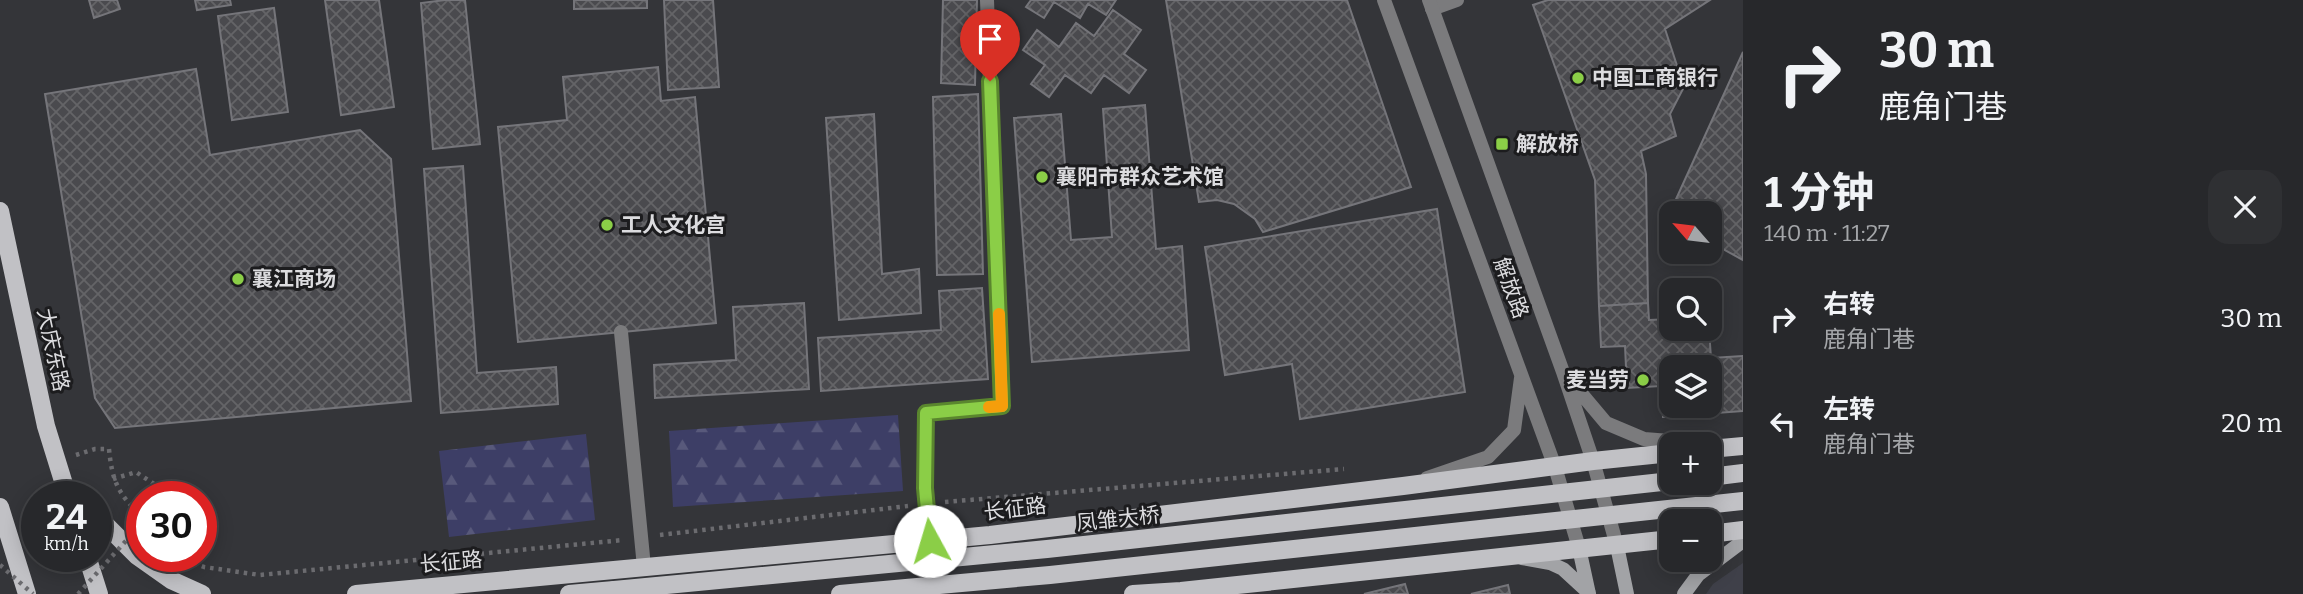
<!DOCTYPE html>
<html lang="zh">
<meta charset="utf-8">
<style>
:root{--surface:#27282b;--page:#2f3033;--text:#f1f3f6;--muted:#a4a6a9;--line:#434447}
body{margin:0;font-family:Bitter,"Noto Sans SC",serif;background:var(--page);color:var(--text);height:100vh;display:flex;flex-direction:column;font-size:26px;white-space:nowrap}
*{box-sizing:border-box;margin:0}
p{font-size:23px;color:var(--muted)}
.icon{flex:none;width:38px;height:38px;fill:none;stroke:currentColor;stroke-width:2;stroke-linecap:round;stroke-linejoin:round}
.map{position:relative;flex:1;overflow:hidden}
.sheet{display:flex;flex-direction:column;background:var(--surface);width:560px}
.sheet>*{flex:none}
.hud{background:#27282b;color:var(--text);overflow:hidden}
.needle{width:46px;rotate:298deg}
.tools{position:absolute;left:1659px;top:201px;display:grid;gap:14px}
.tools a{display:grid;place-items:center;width:63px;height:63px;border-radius:14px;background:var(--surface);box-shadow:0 4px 18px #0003,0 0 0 2px var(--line);font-size:35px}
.speed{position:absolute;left:21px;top:481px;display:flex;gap:14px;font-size:35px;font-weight:700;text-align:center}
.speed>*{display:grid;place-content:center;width:91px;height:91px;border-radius:50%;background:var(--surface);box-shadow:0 4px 18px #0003,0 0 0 2px var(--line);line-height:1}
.speed small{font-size:18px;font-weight:400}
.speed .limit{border:10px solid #d22;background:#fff;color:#111}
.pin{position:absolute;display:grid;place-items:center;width:60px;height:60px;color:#fff;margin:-72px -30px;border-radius:50% 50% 50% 0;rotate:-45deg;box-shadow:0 0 7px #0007}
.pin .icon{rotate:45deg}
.me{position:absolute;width:77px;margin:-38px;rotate:354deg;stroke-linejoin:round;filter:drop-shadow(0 0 5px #0008)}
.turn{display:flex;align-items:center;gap:24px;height:147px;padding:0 21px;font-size:32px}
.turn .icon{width:91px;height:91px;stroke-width:2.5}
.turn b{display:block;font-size:49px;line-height:60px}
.round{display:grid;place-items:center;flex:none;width:74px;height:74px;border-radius:21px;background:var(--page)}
.summary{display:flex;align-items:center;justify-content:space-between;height:119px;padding:0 21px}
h1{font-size:42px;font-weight:700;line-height:52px}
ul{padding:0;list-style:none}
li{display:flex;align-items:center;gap:21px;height:105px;padding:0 21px}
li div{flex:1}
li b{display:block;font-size:26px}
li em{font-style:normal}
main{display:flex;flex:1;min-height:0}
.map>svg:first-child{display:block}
.built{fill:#3f4049}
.forest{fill:url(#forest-firs)}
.building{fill:url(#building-cross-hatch);stroke:#75757a;stroke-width:2;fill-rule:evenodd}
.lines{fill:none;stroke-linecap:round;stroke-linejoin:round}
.path{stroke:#6b6b6f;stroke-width:4.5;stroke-dasharray:3.5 5;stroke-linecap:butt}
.pedestrian{stroke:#7b7b7d;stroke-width:14}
.minor{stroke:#7b7b7d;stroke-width:14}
.tertiary{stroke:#7b7b7d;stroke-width:14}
.secondary{stroke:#a2a3a6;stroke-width:14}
.primary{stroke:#c1c1c5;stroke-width:18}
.path-bridge{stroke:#6b6b6f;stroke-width:4.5;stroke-dasharray:3.5 5;stroke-linecap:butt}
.primary-bridge{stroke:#c1c1c5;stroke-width:18}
.route-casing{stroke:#5a862e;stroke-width:18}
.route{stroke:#8bce47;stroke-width:12}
.slow{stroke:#f59e0b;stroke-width:12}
.poi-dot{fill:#8bce47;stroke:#1c1c1e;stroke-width:2.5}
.labels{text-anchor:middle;stroke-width:6;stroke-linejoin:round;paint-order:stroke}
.poi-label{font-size:21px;font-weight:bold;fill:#dcdcdf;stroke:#1c1c1e;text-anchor:start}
.street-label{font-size:21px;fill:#dcdcdf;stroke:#1c1c1e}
</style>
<main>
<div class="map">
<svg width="1743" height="594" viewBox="0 0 1743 594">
<defs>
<pattern id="forest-firs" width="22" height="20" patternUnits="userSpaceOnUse" patternTransform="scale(1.75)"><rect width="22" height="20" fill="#3d3e66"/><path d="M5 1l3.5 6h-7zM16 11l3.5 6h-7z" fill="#58597b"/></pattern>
<pattern id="building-cross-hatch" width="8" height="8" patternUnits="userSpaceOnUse" patternTransform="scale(1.75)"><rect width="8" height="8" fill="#4a4a4e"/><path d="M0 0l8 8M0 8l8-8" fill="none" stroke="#646467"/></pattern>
</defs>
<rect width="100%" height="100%" fill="#343539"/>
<path class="built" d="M1743,563V594H1706L1713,584Z"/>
<path class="forest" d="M898,415L903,491L673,507L669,431Z
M586,434L595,520L449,537L439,451Z"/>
<path class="building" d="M89,0H117L120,9L94,18Z
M195,0H230L231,5L197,10Z
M325,0H379L394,107L341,115Z
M445,0H465L480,144L433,149L421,3Z
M574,0H647V8L574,9Z
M664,0H713L719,87L668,90Z
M943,0H977L975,85L941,83Z
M1031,0H1116L1106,15L1088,4L1080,18L1054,2L1044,18L1026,7Z
M1166,0H1347L1411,187L1263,232L1255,219L1234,204L1217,200L1199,202Z
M1548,0H1710L1665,29L1684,87L1670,114L1676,136L1641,151L1646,174L1648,303L1599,306L1595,180L1533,5Z
M274,8L288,112L232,120L218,16Z
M1113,10L1141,30L1124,54L1146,70L1129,93L1104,75L1091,93L1065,75L1049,97L1031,84L1045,65L1023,50L1037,30L1059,47L1076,23L1094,36Z
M1743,52V260L1710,242V214H1671V222L1667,219Z
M658,67L661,101L695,97L716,323L518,342L498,127L567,120L563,77Z
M196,69L210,155L360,130L391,159L411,401L115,428L95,398L45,94Z
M978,94L983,274L937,275L933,97Z
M1145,105L1156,249L1182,246L1189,350L1032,362L1014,118L1061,114L1071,240L1112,237L1103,109Z
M874,114L882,274L919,269L921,313L839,320L826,118Z
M463,166L477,373L556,367L558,404L441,413L424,169Z
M1437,209L1465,392L1300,419L1292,364L1225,375L1205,247Z
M982,288L988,379L821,391L818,338L941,330L939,291Z
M804,303L809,389L655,398L654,365L736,360L733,307Z
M1648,303L1649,320L1671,319V329H1709L1711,358L1743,356V411L1663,417L1661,386L1627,388L1625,346L1601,347L1599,306ZM1671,368H1710V406H1671Z
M1405,584L1408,594H1364Z
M1508,585L1510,594H1471Z"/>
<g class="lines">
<path class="path" d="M76,455L95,449H109C112,480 118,495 142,516
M113,479L136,472L157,486V497
M945,502L1344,469
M660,535L908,506
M178,557L204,567L260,575L623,540"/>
<path class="pedestrian" d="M1432,9L1457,0
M621,332L644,567"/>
<path class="minor" d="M930,541L925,488L926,413L1002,406L987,0"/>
<path class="tertiary" d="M1384,0L1555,467L1579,548
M1429,0L1563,372L1593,461L1617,546
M1569,379L1606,423L1644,439L1709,444
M1427,478L1488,457L1514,430L1521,378"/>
<path class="secondary" d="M1617,546L1627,594
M1579,548L1589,594
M1522,558L1550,563L1563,569L1589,593
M1684,594L1698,575L1743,541"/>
<path class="primary" d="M0,211L46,426L68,497
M1710,449L1743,446
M1710,477L1743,473
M0,507L27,594
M96,515L137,556L171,580L202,594
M1710,534L1743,530
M87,556L99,594
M356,594L990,535L1403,486L1593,461L1671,453
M569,594L614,590
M1133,594L1181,591L1671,539"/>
<path class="path-bridge" d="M0,565L33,594
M78,594L142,523"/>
<path class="primary-bridge" d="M614,590L1047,549L1671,481
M840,594L1050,575L1743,501"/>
</g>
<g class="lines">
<defs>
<path id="route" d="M930,541L925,488L926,413L1002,406L990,81"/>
</defs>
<use href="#route" class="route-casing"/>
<use href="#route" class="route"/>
<path class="slow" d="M989,407L1002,406L999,314"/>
</g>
<g class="poi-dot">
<circle cx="1578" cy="78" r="7"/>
<rect x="1495" y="137" width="14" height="14" rx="3.5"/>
<circle cx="1042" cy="177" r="7"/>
<circle cx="607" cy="225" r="7"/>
<circle cx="238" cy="279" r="7"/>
<circle cx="1643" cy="380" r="7"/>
</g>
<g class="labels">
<g class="poi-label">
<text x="1592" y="85">中国工商银行</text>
<text x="1516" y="151">解放桥</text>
<text x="1056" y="184">襄阳市群众艺术馆</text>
<text x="621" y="232">工人文化宫</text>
<text x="252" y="286">襄江商场</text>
<text x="1629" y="387" text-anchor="end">麦当劳</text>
</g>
<g class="street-label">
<text transform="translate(1511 288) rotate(70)" y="7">解放路</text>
<text transform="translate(53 350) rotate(78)" y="7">大庆东路</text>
<text transform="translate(1015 509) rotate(-7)" y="7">长征路</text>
<text transform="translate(1118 519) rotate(-6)" y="7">凤雏大桥</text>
<text transform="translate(451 562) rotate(-5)" y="7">长征路</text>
</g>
</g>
</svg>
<div class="tools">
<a><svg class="needle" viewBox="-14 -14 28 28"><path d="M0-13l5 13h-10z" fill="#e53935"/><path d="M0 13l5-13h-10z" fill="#a4a6a9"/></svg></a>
<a><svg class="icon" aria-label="search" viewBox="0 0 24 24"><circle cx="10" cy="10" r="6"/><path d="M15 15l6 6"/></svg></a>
<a><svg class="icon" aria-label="layers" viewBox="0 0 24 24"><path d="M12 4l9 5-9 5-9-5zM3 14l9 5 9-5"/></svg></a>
<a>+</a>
<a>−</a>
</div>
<div class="speed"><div>24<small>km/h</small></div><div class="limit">30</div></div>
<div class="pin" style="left:990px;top:81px;background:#d93025"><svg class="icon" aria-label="arrive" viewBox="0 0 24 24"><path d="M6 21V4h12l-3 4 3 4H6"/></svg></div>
<svg class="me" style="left:930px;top:541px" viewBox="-20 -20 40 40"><circle r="19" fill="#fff"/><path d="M0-13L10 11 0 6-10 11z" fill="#8bce47"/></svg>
</div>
<section class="sheet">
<div class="hud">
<div class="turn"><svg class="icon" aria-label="right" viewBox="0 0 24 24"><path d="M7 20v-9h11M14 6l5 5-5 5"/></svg><div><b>30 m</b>鹿角门巷</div></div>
</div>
<div class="summary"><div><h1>1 分钟</h1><p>140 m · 11:27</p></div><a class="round"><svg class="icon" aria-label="close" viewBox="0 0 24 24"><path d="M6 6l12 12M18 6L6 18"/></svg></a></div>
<ul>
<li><svg class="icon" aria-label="right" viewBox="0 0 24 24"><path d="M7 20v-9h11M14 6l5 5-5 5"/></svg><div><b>右转</b><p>鹿角门巷</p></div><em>30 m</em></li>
<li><svg class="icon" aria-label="left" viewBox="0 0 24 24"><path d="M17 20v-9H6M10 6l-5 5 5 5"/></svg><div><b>左转</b><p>鹿角门巷</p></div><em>20 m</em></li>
</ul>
</section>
</main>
